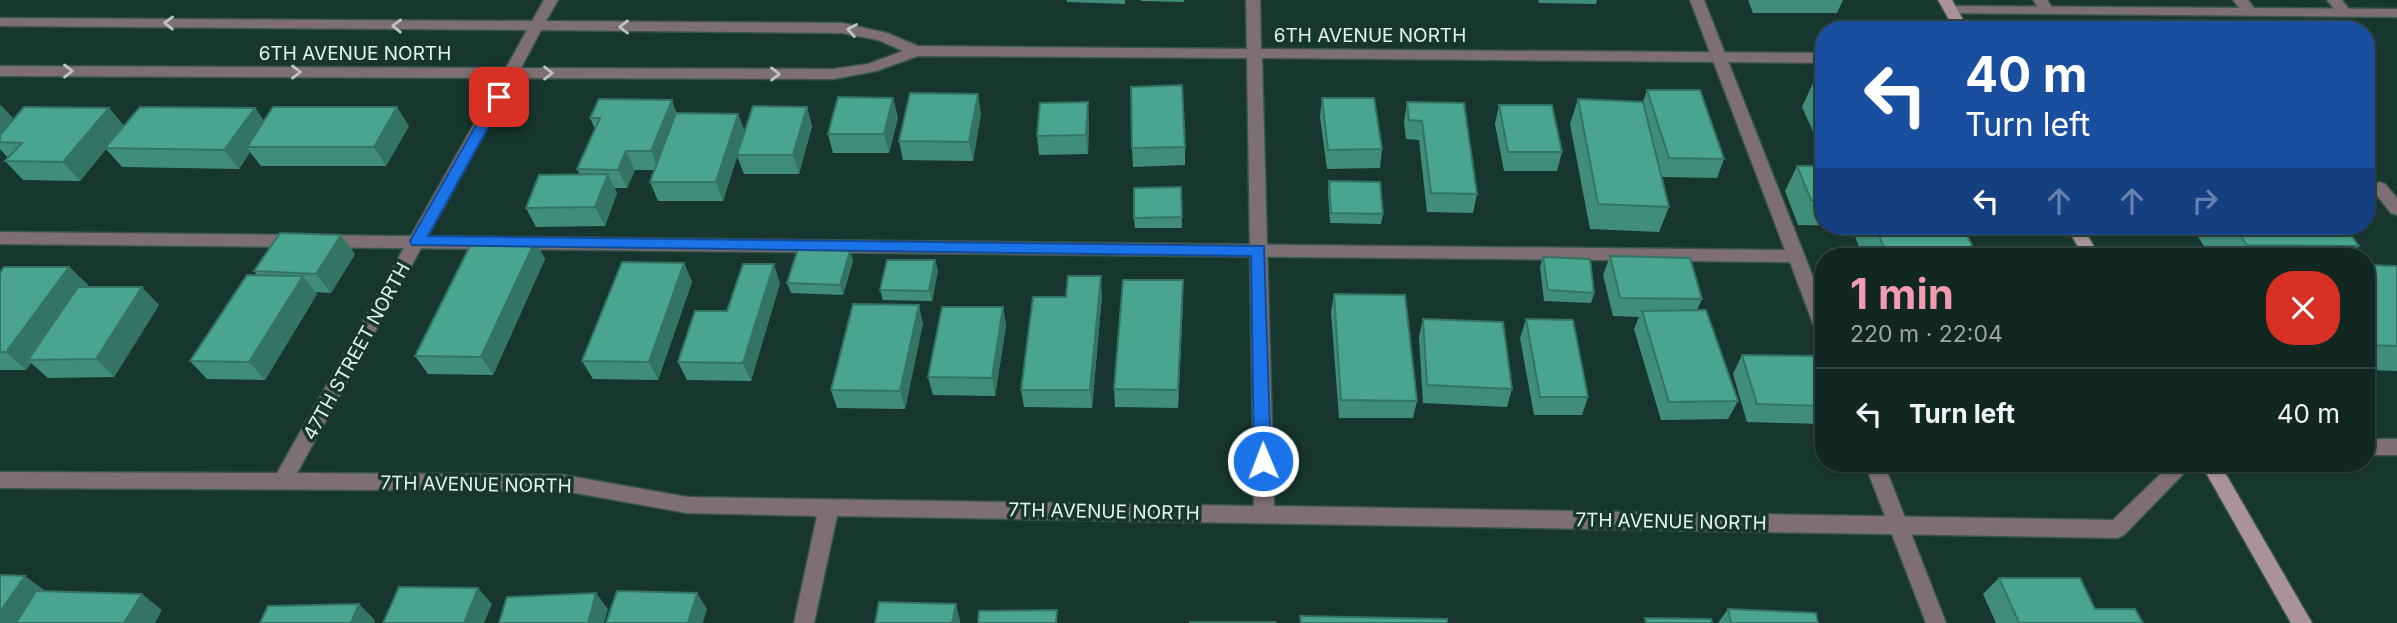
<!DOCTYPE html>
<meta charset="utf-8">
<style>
:root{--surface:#112822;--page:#1a302a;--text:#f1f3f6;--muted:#9ca6a5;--line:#304440;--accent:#f19ab2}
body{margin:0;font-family:Inter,sans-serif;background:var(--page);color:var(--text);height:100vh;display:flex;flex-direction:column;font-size:26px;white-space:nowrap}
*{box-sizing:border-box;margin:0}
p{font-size:23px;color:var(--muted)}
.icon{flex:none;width:38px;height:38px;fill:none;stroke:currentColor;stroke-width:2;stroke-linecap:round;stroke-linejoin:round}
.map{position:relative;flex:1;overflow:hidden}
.sheet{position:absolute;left:1815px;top:248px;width:560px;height:224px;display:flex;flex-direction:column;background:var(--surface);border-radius:28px;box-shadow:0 2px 5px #0004,0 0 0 2px var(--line)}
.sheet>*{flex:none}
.guide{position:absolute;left:1815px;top:21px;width:560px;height:214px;border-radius:28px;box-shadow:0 2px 5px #0004,0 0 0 2px var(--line);background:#1a4fa0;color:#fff;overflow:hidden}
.pin{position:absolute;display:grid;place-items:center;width:60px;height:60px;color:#fff;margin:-30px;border-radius:14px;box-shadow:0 4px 10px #0006}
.me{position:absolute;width:77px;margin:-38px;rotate:359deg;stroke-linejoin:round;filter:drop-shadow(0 0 5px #0008)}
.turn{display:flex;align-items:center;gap:24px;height:147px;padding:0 35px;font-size:32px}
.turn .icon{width:91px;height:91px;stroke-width:2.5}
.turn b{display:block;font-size:49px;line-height:60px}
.lanes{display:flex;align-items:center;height:66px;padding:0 35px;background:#0003;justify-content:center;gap:35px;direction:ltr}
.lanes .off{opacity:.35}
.round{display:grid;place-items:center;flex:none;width:74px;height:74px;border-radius:28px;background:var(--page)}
.summary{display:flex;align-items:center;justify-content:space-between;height:119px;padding:0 35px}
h1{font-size:42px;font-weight:700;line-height:52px;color:var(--accent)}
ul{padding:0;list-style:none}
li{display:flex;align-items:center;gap:21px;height:91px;padding:0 35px;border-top:2px solid var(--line)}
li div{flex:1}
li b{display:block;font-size:26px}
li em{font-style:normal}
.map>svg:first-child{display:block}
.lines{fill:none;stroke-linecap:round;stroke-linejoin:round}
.service-casing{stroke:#38544d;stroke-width:3}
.minor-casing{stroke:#38544d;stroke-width:3}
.secondary-casing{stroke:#38544d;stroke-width:3}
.service{fill:#7d6f72;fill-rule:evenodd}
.minor{fill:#7d6f72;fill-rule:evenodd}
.secondary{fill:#a99398;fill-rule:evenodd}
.wall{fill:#408e7a}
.shaded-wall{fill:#347463}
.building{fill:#4aa58e;stroke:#347463;stroke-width:2}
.oneway{stroke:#bfc5c3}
.route{fill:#1a73e8;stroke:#114b97;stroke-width:2}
.labels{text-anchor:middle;stroke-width:7;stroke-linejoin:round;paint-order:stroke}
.street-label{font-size:19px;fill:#e3f4ee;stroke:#17362e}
</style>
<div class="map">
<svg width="2397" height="623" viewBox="0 0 2397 623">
<rect width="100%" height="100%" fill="#17362e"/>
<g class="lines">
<defs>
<path id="service" d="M1690,0H1704L1824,305V336L1818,334L1815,329L1790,262L0,244V232L1785,250Z
M2033,0H2047L2054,10L2047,14L2042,13Z
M2233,0H2248L2257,12L2250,16L2245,15Z
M2327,0H2342L2352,13L2350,16H2340Z
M2379,182L2385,184L2397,198V215L2391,213L2371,188Z
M1865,464H1884L1946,623H1926Z"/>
<path id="minor" d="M544,0H558L546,21L842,23L887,33L918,46L1247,49L1246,0H1260L1261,49L1824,53V63L1262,58L1274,506L2113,520L2171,464H2193L2124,535L2117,538L837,516L814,623H794L817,516L687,513L564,491L0,488V472L277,473L500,78L0,76V66L506,68L527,30L0,26V18L532,21ZM541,30L842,33L878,40L903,51L868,64L834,69L521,68ZM918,56L1247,58L1254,506L687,497L564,475L297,473L515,78L834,79L876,71Z
M1951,6L2397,9V17L1946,13L1944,10Z
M2366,439H2397V455H2366Z"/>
<path id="secondary" d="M1938,0H1952L1969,30H1955Z
M2066,226H2082L2100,257H2084Z
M2201,464H2220L2312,623H2291Z"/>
</defs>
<use href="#service" class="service-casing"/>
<use href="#minor" class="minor-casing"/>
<use href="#secondary" class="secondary-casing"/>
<use href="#service" class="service"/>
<use href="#minor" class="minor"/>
<use href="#secondary" class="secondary"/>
</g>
<path class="wall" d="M1067,0H1125V4L1067,2Z
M1141,0H1184V2L1141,1Z
M1538,0H1597L1596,4L1539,3Z
M1748,0H1843L1837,13H1753Z
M1814,81L1824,82V156L1802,107Z
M1647,90L1724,159L1717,178L1662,177L1659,167L1669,207L1659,232L1590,229L1570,124L1578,99L1643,102Z
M1322,98L1382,149L1380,168L1327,169L1320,117Z
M1407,102L1464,103L1477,194L1473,213L1427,212L1419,140L1406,139L1404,122Z
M0,105L14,119L109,108L124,126L255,108L264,121L409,126L386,166H261L250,152L239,169L122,167L106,149L80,181L23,180L5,161L8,158L0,149Z
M1499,105L1562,152L1557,171H1504L1495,124Z
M807,107L812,126L799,174H744L737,156L723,201H658L650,182L654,170H635L627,188H614L617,193L605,226L536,227L526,208L580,175L577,169L595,129L590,118L677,113L738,114L745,132Z
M981,113L973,161L903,160L899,141Z
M898,117L889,153H833L828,134Z
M1089,121L1088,154L1039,155L1037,136Z
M1185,147V165L1133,167L1132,148Z
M1797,166H1824V226H1962L1978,257H1863L1851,226L1798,225L1785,191Z
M1329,181L1383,214L1381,224L1330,223L1328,191Z
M1181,187L1182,228H1135L1134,218Z
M2191,226H2344L2359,246L2348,257H2211Z
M341,235L355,254L331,293L315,292L317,294L265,380L207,379L190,361L257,275L254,271Z
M535,241L545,259L493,375L428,374L415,356Z
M850,251L853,261L843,295L791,293L787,283Z
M1610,256L1702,299L1697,310L1738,401L1728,419L1661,420L1634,329L1639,317L1613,316L1603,275Z
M1543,257L1594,293L1591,303L1544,301L1540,267Z
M684,263L692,282L658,380L593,379L582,361Z
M2366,265L2397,266V371L2366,370Z
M69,267L88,285L86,287L159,305L114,377L48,378L31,363L26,370H0V273Z
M938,270L932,301L883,300L880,290Z
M780,283L751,381L687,380L678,362L727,311Z
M1334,294L1417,401L1413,418H1339L1331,312Z
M1102,295L1092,408L1024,407L1021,390L1066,297Z
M1183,299L1178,408L1115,407L1114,389Z
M1003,307L1006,326L995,396L933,395L928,377Z
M1423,319L1512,389L1507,407L1423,403L1419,337Z
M1526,319L1588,397L1582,415H1534L1520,338Z
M923,323L905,409L837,408L831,390Z
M1742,355L1824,377V422L1822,424L1747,422L1733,374Z
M1999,578L2095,609L2143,623H1996L1983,594Z
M1728,609L1818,623H1718Z"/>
<path class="shaded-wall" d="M978,94L981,113L973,161L969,142Z
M893,98L898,117L889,153L884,134Z
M672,100L679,119L659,170L651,151Z
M1088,102L1089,121L1088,154L1086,135Z
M1,105L18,124L0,142V106Z
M397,107L409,126L386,166L374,147Z
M807,107L812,126L799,174L793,155Z
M109,108L124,127L105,148L106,149L80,181L63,162Z
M255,108L268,127L247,147L250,152L239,169L224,150Z
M738,114L745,133L723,201L716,182Z
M626,151L635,170L627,188L618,170Z
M608,174L617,193L605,226L595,207Z
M341,235L355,254L331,293L316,274Z
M535,241L545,259L493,375L481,357Z
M850,251L853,261L843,295L840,285Z
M935,260L938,270L932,301L929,291Z
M684,263L692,282L658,380L649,362Z
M774,264L780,283L751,381L743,363Z
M69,267L88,285L34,359L28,360L31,363L26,370L6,352Z
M303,276L317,294L265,380L249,362Z
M1101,276L1102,295L1092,408L1090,390Z
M1183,280V299L1178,408V390Z
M142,287L159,305L114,377L96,359Z
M919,305L923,323L905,409L900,391Z
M1003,307L1006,326L995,396L992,378Z
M25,576L55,598L38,623H0V612Z
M478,588L492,604L484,623H464Z
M596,593L608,609L604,623H588Z
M697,593L707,609L703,623H688Z
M142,594L162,610L155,623H124Z
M359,604L375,620L374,623H351Z
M956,604L960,620V623H952Z"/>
<path class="building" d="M1814,81L1824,82V103Z
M1182,85L1185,147L1132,148L1131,87Z
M1647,90H1700L1724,159L1669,158Z
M910,93L978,94L969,142L899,141Z
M838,97L893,98L884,134H828Z
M1322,98H1374L1382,149L1328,150Z
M599,99L672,100L651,151H626L618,170L577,169L600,118H590Z
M1578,99L1643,102L1669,207L1598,204Z
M1088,102L1086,135L1037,136L1040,103Z
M1407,102L1464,103L1477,194L1431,193L1422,121L1409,120Z
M1499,105H1552L1562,152H1508Z
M753,106L807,107L793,155H737Z
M24,107L109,108L63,162L5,161L22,143L0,142V135Z
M140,107L255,108L224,150L105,148Z
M273,107H397L374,147H247Z
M676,113L738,114L716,182H650Z
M1797,166H1824V201L1811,200Z
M608,174L595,207L526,208L539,175Z
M1329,181L1380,182L1383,214L1331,213Z
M1181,187L1182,217L1134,218V188Z
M1875,226H1962L1978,257H1888Z
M2234,226H2344L2359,246L2247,245Z
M280,233L341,235L316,274L254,271Z
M473,240L535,241L481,357L415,356Z
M798,249L850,251L840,285L787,283Z
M1610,256L1690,258L1702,299L1620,298Z
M1543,257L1590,259L1594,293L1548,290Z
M887,260H935L929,291L880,290Z
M622,262L684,263L649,362L582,361Z
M743,264H774L743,363L678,362L695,311H727Z
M2366,265L2397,266V346L2366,345Z
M4,267H69L6,352H0V273Z
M247,275L303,276L249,362L190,361Z
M1068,276H1101L1090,390H1021L1033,297H1066Z
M1123,280H1183L1178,390L1114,389Z
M78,287H142L96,359L28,360Z
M1334,294L1405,295L1417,401L1341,400Z
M853,304L919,305L900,391L831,390Z
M942,307H1003L992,378L928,377Z
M1706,310L1738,401L1669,402L1642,311Z
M1423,319L1503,322L1512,389L1427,385Z
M1526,319L1573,320L1588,397H1540Z
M1742,355L1817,356L1824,377V406L1757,404Z
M0,575L25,576L0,612Z
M1999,578H2080L2095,609H2135L2143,623H2019Z
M399,587L478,588L464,623H383Z
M36,591L142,594L124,623H16Z
M617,591L697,593L688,623H606Z
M596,593L588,623H499L507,597Z
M879,602L956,604L952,623H875Z
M359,604L351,623H260L268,606Z
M1728,609L1816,613L1818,623H1731Z
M1057,610L1056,623H978L979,611Z
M1300,616L1447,619V623H1301Z
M1645,618L1711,619L1712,623H1646Z
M1190,622H1275L1276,623H1190Z"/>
<defs><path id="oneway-chevron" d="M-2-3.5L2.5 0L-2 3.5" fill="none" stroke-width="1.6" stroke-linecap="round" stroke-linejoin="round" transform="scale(1.75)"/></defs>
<g class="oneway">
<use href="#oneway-chevron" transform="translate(169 23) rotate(-179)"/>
<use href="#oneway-chevron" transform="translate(397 26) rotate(-179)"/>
<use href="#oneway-chevron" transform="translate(624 27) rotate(-180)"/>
<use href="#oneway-chevron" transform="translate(852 30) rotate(-170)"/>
<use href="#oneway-chevron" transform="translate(68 71)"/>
<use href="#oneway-chevron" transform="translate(296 72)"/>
<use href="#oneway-chevron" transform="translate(548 73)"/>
<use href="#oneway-chevron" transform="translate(775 74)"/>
</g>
<path class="route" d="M499,93L505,97L428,236L1264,246L1271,461L1269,466L1263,469L1256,466L1254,461L1251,256L412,245L410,241L492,97Z"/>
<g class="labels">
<g class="street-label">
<text x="1370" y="42">6TH AVENUE NORTH</text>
<text x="355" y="60">6TH AVENUE NORTH</text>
<text transform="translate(356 351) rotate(-61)" y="7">47TH STREET NORTH</text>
<text transform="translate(476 484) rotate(1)" y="7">7TH AVENUE NORTH</text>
<text transform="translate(1104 511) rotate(1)" y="7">7TH AVENUE NORTH</text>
<text transform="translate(1671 521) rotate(1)" y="7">7TH AVENUE NORTH</text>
</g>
</g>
</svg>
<div class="pin" style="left:499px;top:97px;background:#d93025"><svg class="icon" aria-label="arrive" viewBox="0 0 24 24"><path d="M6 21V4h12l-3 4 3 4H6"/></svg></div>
<svg class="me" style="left:1263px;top:461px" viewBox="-20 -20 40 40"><circle r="17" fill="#1a73e8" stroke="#fff" stroke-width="3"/><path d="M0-11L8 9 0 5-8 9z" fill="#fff"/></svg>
<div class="guide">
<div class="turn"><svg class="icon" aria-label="left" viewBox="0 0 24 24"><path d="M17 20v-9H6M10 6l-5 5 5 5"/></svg><div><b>40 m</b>Turn left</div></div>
<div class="lanes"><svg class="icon" aria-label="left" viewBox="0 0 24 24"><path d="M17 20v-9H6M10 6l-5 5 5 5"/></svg><svg class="icon off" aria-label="ahead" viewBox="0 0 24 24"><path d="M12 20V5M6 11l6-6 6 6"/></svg><svg class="icon off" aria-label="ahead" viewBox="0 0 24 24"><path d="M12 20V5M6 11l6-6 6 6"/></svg><svg class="icon off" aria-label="right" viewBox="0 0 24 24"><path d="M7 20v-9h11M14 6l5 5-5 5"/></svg></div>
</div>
<section class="sheet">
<div class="summary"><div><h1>1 min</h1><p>220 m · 22:04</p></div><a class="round" style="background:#d93025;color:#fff"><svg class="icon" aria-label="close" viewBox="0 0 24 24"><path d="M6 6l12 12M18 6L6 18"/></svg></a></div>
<ul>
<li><svg class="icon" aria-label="left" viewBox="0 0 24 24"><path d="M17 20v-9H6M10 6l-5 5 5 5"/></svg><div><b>Turn left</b></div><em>40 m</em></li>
</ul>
</section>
</div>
